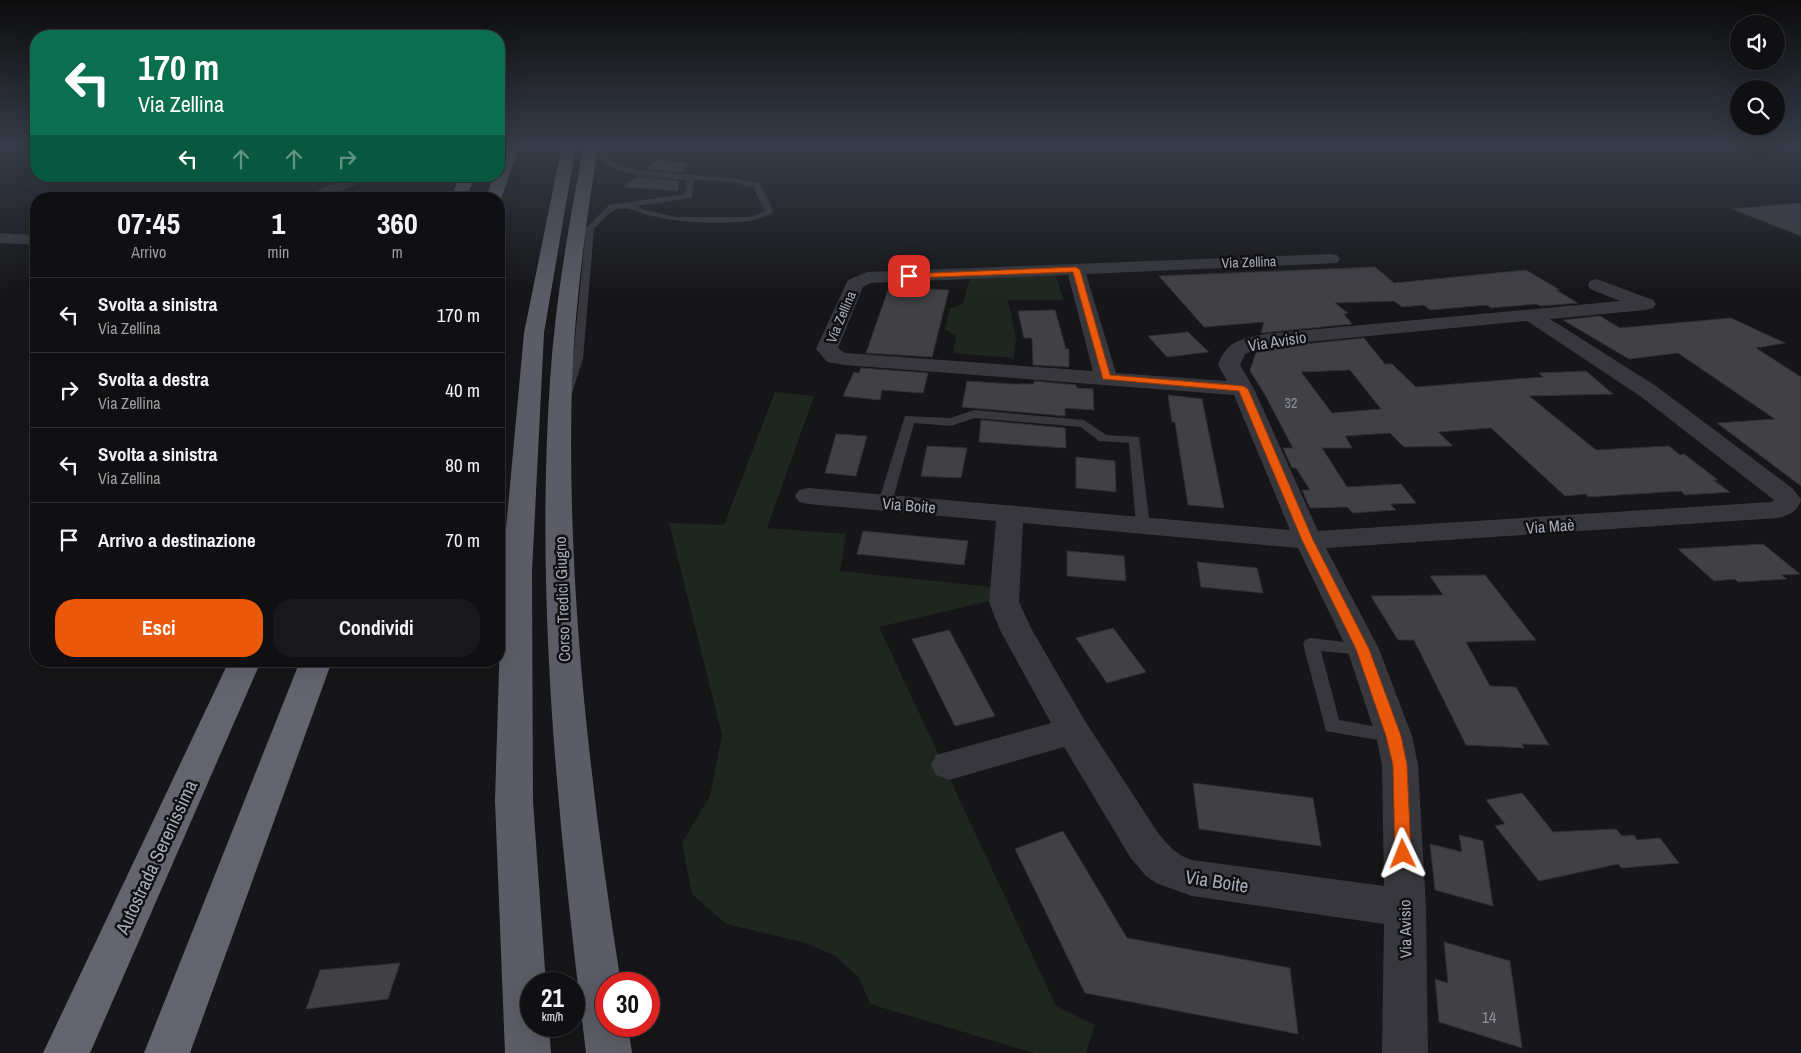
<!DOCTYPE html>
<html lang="it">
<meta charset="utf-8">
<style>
:root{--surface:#101012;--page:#19191b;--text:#f1f3f6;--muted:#9c9d9f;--line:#303032;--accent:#ea580c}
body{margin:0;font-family:"Archivo Narrow",sans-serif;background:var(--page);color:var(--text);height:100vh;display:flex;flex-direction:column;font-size:19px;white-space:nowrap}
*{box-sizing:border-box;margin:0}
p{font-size:16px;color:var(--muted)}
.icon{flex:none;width:28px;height:28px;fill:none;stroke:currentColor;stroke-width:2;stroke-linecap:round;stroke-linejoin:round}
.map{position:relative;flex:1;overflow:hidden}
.panel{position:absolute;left:30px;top:192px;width:475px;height:475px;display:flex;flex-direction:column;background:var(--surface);border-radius:20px;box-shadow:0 5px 20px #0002,0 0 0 1px var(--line)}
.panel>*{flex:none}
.guide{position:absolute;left:30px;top:30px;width:475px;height:152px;border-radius:20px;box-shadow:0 5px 20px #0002,0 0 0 1px var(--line);background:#0b6e4f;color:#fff;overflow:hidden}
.tools{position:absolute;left:1730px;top:15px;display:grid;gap:10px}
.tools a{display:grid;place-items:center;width:55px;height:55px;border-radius:50%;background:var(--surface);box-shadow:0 5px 20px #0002,0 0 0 1px var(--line);font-size:25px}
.speed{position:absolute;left:520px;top:972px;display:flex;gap:10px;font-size:25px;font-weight:700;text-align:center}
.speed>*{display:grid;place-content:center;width:65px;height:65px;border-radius:50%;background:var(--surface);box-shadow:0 5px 20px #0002,0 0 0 1px var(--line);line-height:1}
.speed small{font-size:12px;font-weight:400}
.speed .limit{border:8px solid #d22;background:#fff;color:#111}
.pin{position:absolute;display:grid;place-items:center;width:42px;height:42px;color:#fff;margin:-21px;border-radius:10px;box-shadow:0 2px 8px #0006}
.me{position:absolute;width:55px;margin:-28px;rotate:358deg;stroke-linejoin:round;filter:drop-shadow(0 0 4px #0008)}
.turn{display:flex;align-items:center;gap:18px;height:105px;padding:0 25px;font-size:22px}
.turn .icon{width:65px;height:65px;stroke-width:2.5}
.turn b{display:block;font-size:35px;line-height:42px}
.lanes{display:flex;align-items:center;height:48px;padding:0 25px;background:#0003;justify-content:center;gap:25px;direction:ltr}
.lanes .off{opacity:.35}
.eta{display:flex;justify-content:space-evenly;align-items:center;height:85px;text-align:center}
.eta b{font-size:30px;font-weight:800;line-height:35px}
.primary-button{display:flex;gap:10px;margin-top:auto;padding:10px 25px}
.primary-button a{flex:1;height:58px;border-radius:20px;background:var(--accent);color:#fff;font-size:20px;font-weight:800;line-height:58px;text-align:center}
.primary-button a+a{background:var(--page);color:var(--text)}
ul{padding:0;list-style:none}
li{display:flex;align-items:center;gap:15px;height:75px;padding:0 25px;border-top:1px solid var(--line)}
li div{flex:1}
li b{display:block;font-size:19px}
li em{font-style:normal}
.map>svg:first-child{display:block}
.green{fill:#1e261f}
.building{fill:#404045;stroke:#303034;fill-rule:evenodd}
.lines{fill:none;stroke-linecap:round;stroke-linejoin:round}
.service{fill:#37373d;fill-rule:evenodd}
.minor{fill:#37373d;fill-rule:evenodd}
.trunk{fill:#5b5c65;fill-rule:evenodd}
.motorway{fill:#63646e;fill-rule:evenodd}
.route{fill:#ea580c;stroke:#983908}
.labels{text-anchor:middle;stroke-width:5;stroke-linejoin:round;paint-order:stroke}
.far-street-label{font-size:14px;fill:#a7abb8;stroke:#111113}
.number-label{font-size:14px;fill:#8d909b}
.street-label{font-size:16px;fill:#a7abb8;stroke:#111113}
.near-number-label{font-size:16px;fill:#8d909b}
.near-street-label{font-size:19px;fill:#a7abb8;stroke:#111113}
</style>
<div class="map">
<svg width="1801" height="1053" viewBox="0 0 1801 1053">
<rect width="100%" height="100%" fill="#161618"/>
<path class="green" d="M1055,274L1064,300H1008L1016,339L1014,358L953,353L956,336L945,329L950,308L963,304L970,278Z
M775,392L814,396L767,528L846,534L840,571L991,587L989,601L879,627L1056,1006L1095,1025L1086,1053H1034L870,1004L860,979L837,957L806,943L726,924L692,894L682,843L710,796L722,735L669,523L724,525Z"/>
<path class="building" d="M656,160L689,163L682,172L646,169Z
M636,177L679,181L678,191L623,187Z
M1801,203V236L1732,209Z
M1375,267L1394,283L1526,270L1560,290H1556L1578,303L1541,306L1536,304L1491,308L1487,305L1430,310L1424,305L1402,307L1394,301L1335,303L1348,313L1344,314L1352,324L1261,333L1264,322L1204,327L1159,276Z
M908,288L949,290L932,357L866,353L888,290L908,291Z
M1055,310L1066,349H1069V367L1033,365L1032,338H1024L1018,311Z
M1600,316L1620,328L1731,318L1785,343L1756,348L1801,377V486L1717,423L1775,419L1678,353L1629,359L1563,320Z
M1188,332L1209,352L1167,357L1148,336Z
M1364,338L1385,364H1392L1416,387L1543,377L1539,373L1586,371L1613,394L1529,396L1596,450L1669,446L1680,455L1684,454L1718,480H1713L1730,492L1685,495L1681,491L1588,497L1586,494L1565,496L1491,428L1438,432L1453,446L1404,447L1390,433L1345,436L1352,448H1322L1347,487L1401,484L1416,503L1390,504L1396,510L1353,513L1347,507L1310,508L1302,490H1310L1296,468H1292L1283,448H1293L1264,393L1250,371L1256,352L1265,348ZM1350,370L1381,409L1332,413L1301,372Z
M861,368L928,373L923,393L882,390L880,400L843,396L854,372L859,373Z
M967,381L1011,384H1034V381L1076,385L1077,388L1093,389L1094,410L1065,408V416L962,407Z
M1168,395L1202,399L1224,508L1188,505L1175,422H1172Z
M981,420L1065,428L1066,448L979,442Z
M836,434L867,436L856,476L825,473Z
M927,446L967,448L961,478L921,476Z
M1076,457L1115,461L1116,492L1076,488Z
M863,531L968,541L964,565L857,554Z
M1763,544L1800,574L1781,575L1787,579L1738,582L1735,579L1714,581L1678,549Z
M1067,551L1124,556L1126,581L1067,576Z
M1197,562L1257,568L1263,593L1201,587Z
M1485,575L1536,640L1466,642L1490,686L1516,687L1549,745L1522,744L1524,748L1466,745L1414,640H1398L1371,596L1443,595L1430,576Z
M1113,628L1146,672L1107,683L1076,638Z
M949,630L995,716L955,726L912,639Z
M1193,783L1313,798L1321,846L1199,829Z
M1522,793L1553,832L1616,829L1622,836L1634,835L1637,840L1660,838L1679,863L1622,868L1618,864L1539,881L1495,826L1505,824L1486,800Z
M1063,831L1127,938L1290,968L1298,1034L1085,993L1015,849Z
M1459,835L1483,841L1493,906L1435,890L1430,844L1462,852Z
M1444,942L1510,961L1522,1048L1439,1022L1435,979L1448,983Z
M400,963L388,999L306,1009L320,970Z"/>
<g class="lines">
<path class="service" d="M598,145H604L606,155L613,161L637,170L732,178L759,183L768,198L773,212C754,228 681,223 657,217C644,215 629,206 617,209C609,211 600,223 594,229L583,359L572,393L566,396L560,393L573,359L586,228L609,205L685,194L687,180C664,178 614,178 600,157C598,154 598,149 598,145ZM694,180L732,182L753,187L765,211L750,217H676L645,210L637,206L692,198Z
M974,410L1084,420L1106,435L1139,437L1150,526L1143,530L1136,526L1129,443L1099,441L1081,427L975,418L951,426L914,423L892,503L890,506H880L878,503L905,416L950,418Z
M1311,638L1369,645L1371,649L1369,653L1363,655L1321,651L1339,720L1400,731L1403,736L1400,741L1394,743L1326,731L1303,644L1305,640Z"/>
<path class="minor" d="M349,176H369L367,179L324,199H303L305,196Z
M0,233L36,235V245L0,243Z
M1331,254L1337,255L1340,259L1337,263L1086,274L1116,373L1227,381L1218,365C1227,340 1242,339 1265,334L1620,301L1590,289L1588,285L1590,281L1597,279L1653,300L1656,304L1653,308L1646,310L1550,319L1656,386L1792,488L1801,499C1800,510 1788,516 1778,518L1326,548L1379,649L1412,736L1418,765L1426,908L1428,1053H1382L1384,924L1192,896L1156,883L1146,876L1130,857L1064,747L949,780L936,775L931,765L936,755L1051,723L1000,630L989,602L996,521L808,504L799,502L795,496L799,490L808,488L1290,530L1234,395L845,365L827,362L816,349L846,284L848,280L867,272ZM1068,275L1093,371L845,353L838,348L863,287L871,283ZM1527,321L1640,396L1774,500L1771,502L1318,531L1254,389L1240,365L1245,354L1265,346ZM1023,523L1298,548L1347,649L1376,736L1382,765L1384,886L1192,860C1177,856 1168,845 1158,833L1085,721L1032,630L1019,602Z"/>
<path class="trunk" d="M562,145H576L544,333L532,572L533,801L546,984H531V1026H549L551,1053H505L495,801L502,572L524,333Z
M584,145H598C586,223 575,302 572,381C566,583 590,785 621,984H606V1026H628L632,1053H586C559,830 535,606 550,381C555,302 569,223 584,145Z"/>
<path class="motorway" d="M506,145H520L501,199L499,202V199H485L494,176H499V164Z
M460,176H475L466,199H450Z
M229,661H261L90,1053H43Z
M300,661H332L190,1053H144Z"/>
</g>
<linearGradient id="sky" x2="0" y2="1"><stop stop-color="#0c0c0d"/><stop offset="0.49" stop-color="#363c48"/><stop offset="1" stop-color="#363c48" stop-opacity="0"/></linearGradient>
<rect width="1801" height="293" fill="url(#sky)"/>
<path class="route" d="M1076,267L1080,270L1110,375L1243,386L1248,389L1313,540L1369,649L1401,736L1407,765L1411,854L1409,860L1403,862L1397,860L1395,854L1393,765L1386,736L1356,649L1302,540L1239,391L1103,379L1073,272L909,278L905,276L909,274Z"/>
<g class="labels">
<g class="far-street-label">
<text transform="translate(1249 262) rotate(-2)" y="5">Via Zellina</text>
<text transform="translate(841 317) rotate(-67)" y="5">Via Zellina</text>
</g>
<g class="number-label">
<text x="1291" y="408">32</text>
</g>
<g class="street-label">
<text transform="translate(1277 341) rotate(-9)" y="6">Via Avisio</text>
<text transform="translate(909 505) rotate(5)" y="6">Via Boite</text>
<text transform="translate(1550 526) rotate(-4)" y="6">Via Maè</text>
<text transform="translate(562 599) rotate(-92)" y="6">Corso Tredici Giugno</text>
<text transform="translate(1405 929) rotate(-91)" y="6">Via Avisio</text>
</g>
<g class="near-number-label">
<text x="1489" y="1023">14</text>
</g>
<g class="near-street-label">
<text transform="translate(156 857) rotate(-65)" y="7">Autostrada Serenissima</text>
<text transform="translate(1217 881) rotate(9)" y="7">Via Boite</text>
</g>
</g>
</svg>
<div class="tools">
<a><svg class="icon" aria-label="sound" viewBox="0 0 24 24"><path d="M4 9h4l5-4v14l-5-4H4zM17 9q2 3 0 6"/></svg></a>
<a><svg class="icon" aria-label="search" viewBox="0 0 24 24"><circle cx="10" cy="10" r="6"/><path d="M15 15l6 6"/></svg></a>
</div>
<div class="speed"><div>21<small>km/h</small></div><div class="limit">30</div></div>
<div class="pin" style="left:909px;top:276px;background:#d93025"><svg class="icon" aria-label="arrive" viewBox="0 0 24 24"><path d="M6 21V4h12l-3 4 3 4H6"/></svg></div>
<svg class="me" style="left:1403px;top:854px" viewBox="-20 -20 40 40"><path d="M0-17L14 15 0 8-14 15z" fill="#ea580c" stroke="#fff" stroke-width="4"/></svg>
<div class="guide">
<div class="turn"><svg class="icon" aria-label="left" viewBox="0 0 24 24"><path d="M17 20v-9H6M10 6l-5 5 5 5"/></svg><div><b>170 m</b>Via Zellina</div></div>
<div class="lanes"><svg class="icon" aria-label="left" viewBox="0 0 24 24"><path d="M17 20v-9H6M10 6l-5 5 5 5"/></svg><svg class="icon off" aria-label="ahead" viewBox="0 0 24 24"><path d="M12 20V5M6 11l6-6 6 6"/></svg><svg class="icon off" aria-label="ahead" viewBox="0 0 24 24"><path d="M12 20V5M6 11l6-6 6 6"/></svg><svg class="icon off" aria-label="right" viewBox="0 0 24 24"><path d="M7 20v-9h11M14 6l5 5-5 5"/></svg></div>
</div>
<section class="panel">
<div class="eta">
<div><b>07:45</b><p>Arrivo</p></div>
<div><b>1</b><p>min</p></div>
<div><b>360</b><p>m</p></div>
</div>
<ul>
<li><svg class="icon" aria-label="left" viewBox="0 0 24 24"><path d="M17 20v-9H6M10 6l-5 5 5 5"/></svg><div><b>Svolta a sinistra</b><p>Via Zellina</p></div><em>170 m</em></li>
<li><svg class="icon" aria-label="right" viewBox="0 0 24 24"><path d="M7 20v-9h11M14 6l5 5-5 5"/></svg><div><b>Svolta a destra</b><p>Via Zellina</p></div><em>40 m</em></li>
<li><svg class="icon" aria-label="left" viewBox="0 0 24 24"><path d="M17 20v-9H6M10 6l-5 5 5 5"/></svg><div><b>Svolta a sinistra</b><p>Via Zellina</p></div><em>80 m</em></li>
<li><svg class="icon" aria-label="arrive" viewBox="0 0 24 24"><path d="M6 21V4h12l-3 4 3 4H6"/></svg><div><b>Arrivo a destinazione</b></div><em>70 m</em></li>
</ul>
<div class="primary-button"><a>Esci</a><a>Condividi</a></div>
</section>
</div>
